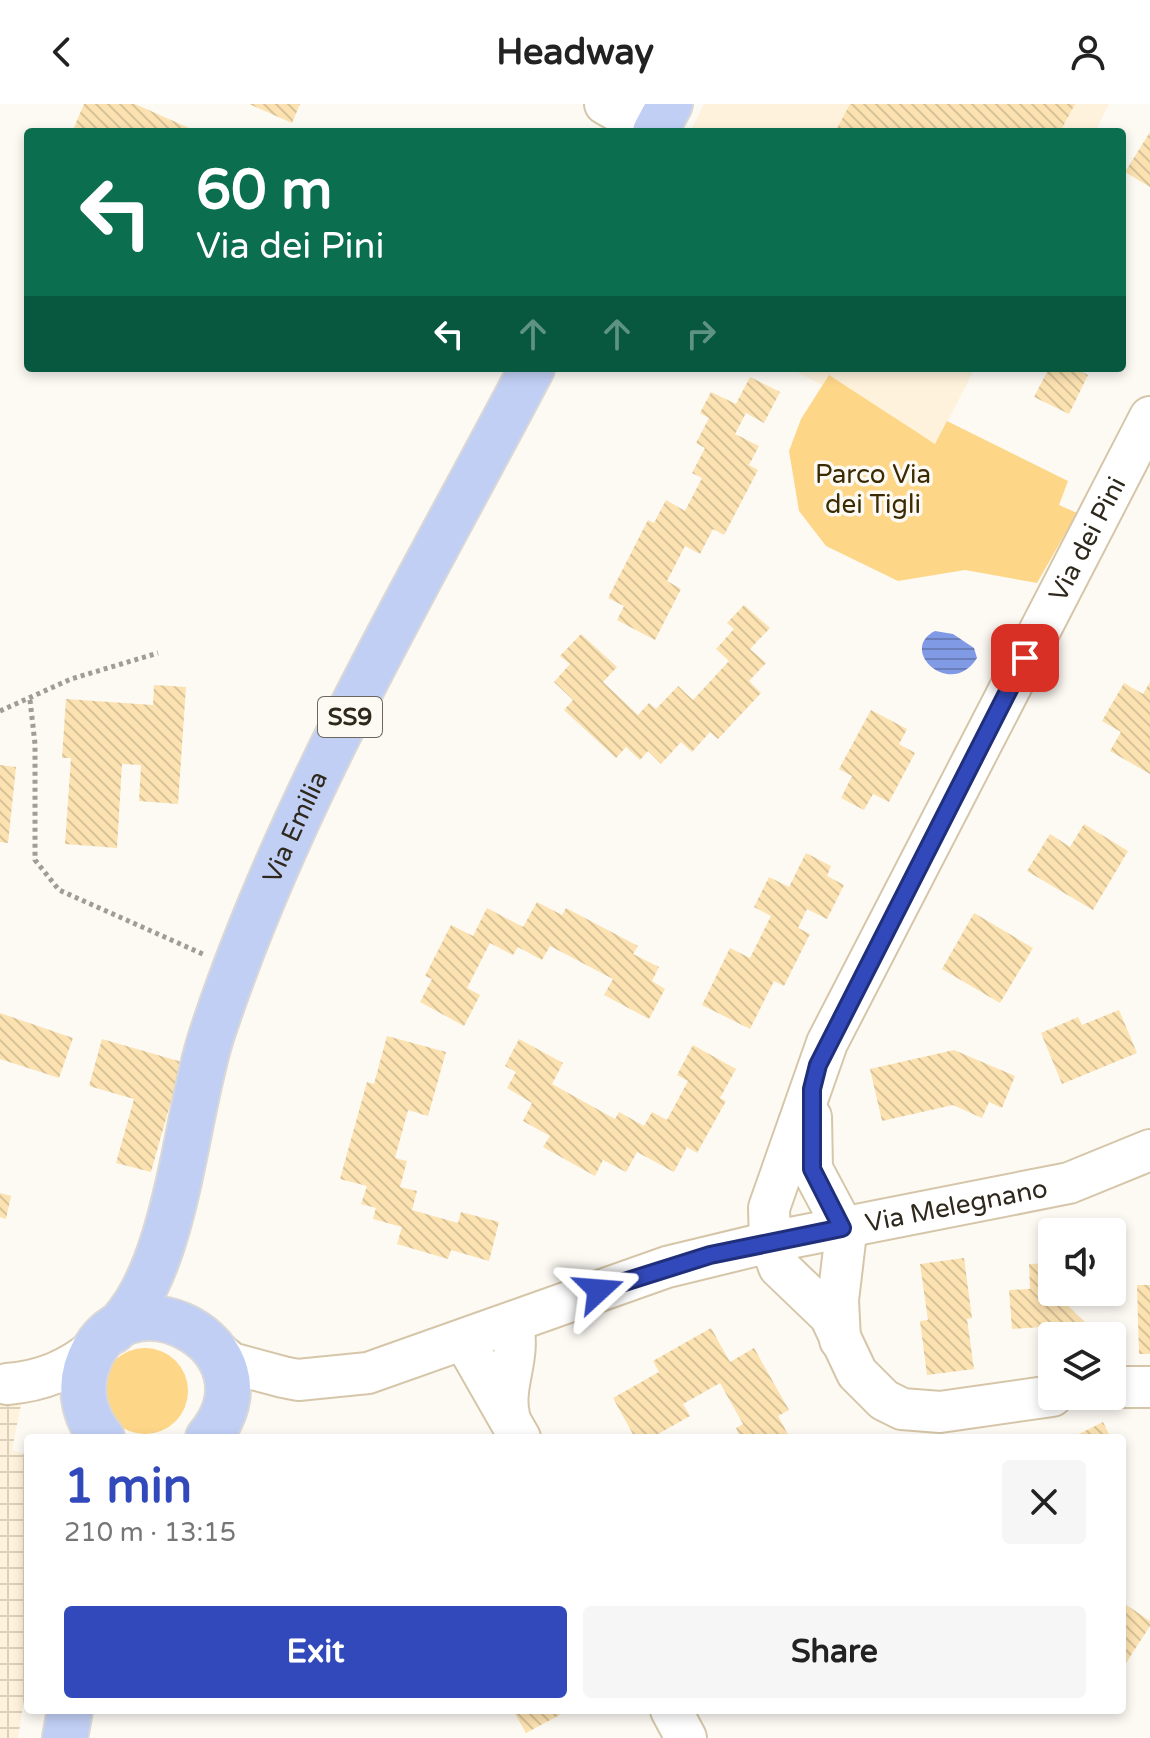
<!DOCTYPE html>
<meta charset="utf-8">
<style>
:root{--surface:#fff;--page:#f6f6f6;--text:#222;--muted:#767676;--accent:#3249bb}
body{margin:0;font-family:"Varela Round",sans-serif;background:var(--page);color:var(--text);height:100vh;display:flex;flex-direction:column;font-size:30px;white-space:nowrap}
*{box-sizing:border-box;margin:0}
p{font-size:26px;color:var(--muted)}
.icon{flex:none;width:44px;height:44px;fill:none;stroke:currentColor;stroke-width:2;stroke-linecap:round;stroke-linejoin:round}
.map{position:relative;flex:1;overflow:hidden}
.drawer{position:absolute;left:24px;top:1330px;width:1102px;height:280px;display:flex;flex-direction:column;background:var(--surface);border-radius:8px;box-shadow:0 4px 12px #0003}
.drawer>*{flex:none}
.top-card{position:absolute;left:24px;top:24px;width:1102px;height:244px;border-radius:8px;box-shadow:0 4px 12px #0003;background:#0b6e4f;color:#fff;overflow:hidden}
.tools{position:absolute;left:1038px;top:1114px;display:grid;gap:16px}
.tools a{display:grid;place-items:center;width:88px;height:88px;border-radius:8px;background:var(--surface);box-shadow:0 4px 12px #0003;font-size:40px}
.pin{position:absolute;display:grid;place-items:center;width:68px;height:68px;color:#fff;margin:-34px;border-radius:16px;box-shadow:0 4px 12px #0006}
.me{position:absolute;width:88px;margin:-44px;rotate:71deg;stroke-linejoin:round;filter:drop-shadow(0 0 6px #0008)}
.turn{display:flex;align-items:center;gap:28px;height:168px;padding:0 40px;font-size:36px}
.turn .icon{width:104px;height:104px;stroke-width:2.5}
.turn b{display:block;font-size:56px;line-height:68px}
.lanes{display:flex;align-items:center;height:76px;padding:0 40px;background:#0003;justify-content:center;gap:40px;direction:ltr}
.lanes .off{opacity:.35}
.round{display:grid;place-items:center;flex:none;width:84px;height:84px;border-radius:8px;background:var(--page)}
.head{display:flex;align-items:center;justify-content:space-between;height:136px;padding:0 40px}
h1{font-size:48px;font-weight:800;line-height:60px;color:var(--accent)}
.action{display:flex;gap:16px;margin-top:auto;padding:16px 40px}
.action a{flex:1;height:92px;border-radius:8px;background:var(--accent);color:#fff;font-size:32px;font-weight:800;line-height:92px;text-align:center}
.action a+a{background:var(--page);color:var(--text)}
header{display:flex;justify-content:space-between;align-items:center;height:104px;padding:0 40px;background:var(--surface);font-size:36px;font-weight:800}
.map>svg:first-child{display:block}
.built{fill:#fef2dc}
.industrial{fill:url(#industrial-grid)}
.green{fill:#fed688}
.water{fill:url(#water-rules)}
.building{fill:url(#building-back-hatch)}
.lines{fill:none;stroke-linecap:round;stroke-linejoin:round}
.minor-casing{stroke:#d6c6a9;stroke-width:44}
.major-casing{stroke:#d9d8d6;stroke-width:48}
.path{stroke:#a19d95;stroke-width:5;stroke-dasharray:4 4;stroke-linecap:butt}
.minor{stroke:#fff;stroke-width:40}
.major{stroke:#c2cff5;stroke-width:44}
.route-casing{stroke:#202f7a;stroke-width:20}
.route{stroke:#3249bb;stroke-width:14}
.labels{text-anchor:middle;stroke-width:7;stroke-linejoin:round;paint-order:stroke}
.shield{fill:#fdfaf4;stroke:#6c675e;stroke-width:2}
.shield-label{font-size:24px;font-weight:bold;fill:#2e281d}
.park-label{font-size:26px;fill:#3b2a03;stroke:#fdfaf4}
.street-label{font-size:26px;fill:#2e281d;stroke:#fdfaf4}
</style>
<header><svg class="icon" aria-label="back" viewBox="0 0 24 24"><path d="M15 5l-7 7 7 7"/></svg>Headway<svg class="icon" aria-label="person" viewBox="0 0 24 24"><circle cx="12" cy="8" r="4"/><path d="M4 21q1-7 8-7t8 7"/></svg></header>
<div class="map">
<svg width="1150" height="1634" viewBox="0 0 1150 1634">
<defs>
<pattern id="industrial-grid" width="8" height="8" patternUnits="userSpaceOnUse" patternTransform="scale(2)"><rect width="8" height="8" fill="#fef2dc"/><path d="M0 4h8M4 0v8" fill="none" stroke="#dad0bc"/></pattern>
<pattern id="water-rules" width="6" height="5" patternUnits="userSpaceOnUse" patternTransform="scale(2)"><rect width="6" height="5" fill="#819ae6"/><path d="M0 2.5h6" fill="none" stroke="#6a7eba"/></pattern>
<pattern id="building-back-hatch" width="6" height="6" patternUnits="userSpaceOnUse" patternTransform="scale(2)"><rect width="6" height="6" fill="#fce2b1"/><path d="M-1 5l2 2M0 0l6 6M5-1l2 2" fill="none" stroke="#d8c298"/></pattern>
</defs>
<rect width="100%" height="100%" fill="#fdfaf4"/>
<path class="built" d="M704,0H1109L1095,28H690Z
M789,264H975L936,340Z"/>
<path class="industrial" d="M0,1292L22,1296L12,1346L28,1351V1570L18,1634H0Z"/>
<path class="green" d="M829,271L935,340L947,317L1068,377L1059,401L1077,409L1037,479L965,466L898,477L826,442L799,407L789,347L801,315Z
M102 1287a43 43 0 1 1 86 0a43 43 0 1 1-86 0Z"/>
<path class="water" d="M935,527L953,530L974,544L977,554C951,596 897,546 935,527Z"/>
<path class="building" d="M84,0H135L198,28H72Z
M249,0H300L292,19Z
M850,0H1075L1060,28H835Z
M1150,28V83L1125,68Z
M1049,264H1074L1088,271L1069,310L1034,293Z
M750,273L780,288L764,319L746,309L735,330L759,342L749,361L758,366L724,431L713,425L700,450L685,442L667,477L681,485L655,536L617,516L624,502L608,494L648,416L654,419L666,396L685,407L702,374L692,369L705,344L696,339L709,314L700,309L711,288L736,300Z
M744,501L770,524L750,545L766,559L749,577L761,589L718,635L710,628L692,648L681,638L661,660L648,647L640,656L626,643L616,654L564,606L573,596L554,578L570,560L560,552L581,530L617,563L603,578L638,611L649,599L656,605L678,582L693,596L729,557L716,545L734,525L727,519Z
M1150,578V670L1110,647L1121,628L1102,617L1124,579L1143,590Z
M154,581L186,583L178,700L139,697L141,661L122,660L117,744L65,740L71,654H62L66,595L153,601Z
M871,606L907,625L899,640L915,649L889,698L873,690L864,706L841,694L852,672L839,665Z
M0,661L16,663L8,739L0,738Z
M1084,720L1128,747L1093,806L1027,767L1050,730L1070,743Z
M806,749L831,762L827,772L844,781L827,815L807,805L798,824L810,830L784,882L774,877L750,925L702,901L730,844L750,854L771,812L754,803L769,773L789,783Z
M537,798L562,811L566,804L638,842L633,850L659,863L652,877L665,885L649,915L604,891L613,875L550,842L542,856L518,843L513,851L490,839L467,884L480,891L464,922L420,898L432,875L425,872L451,821L473,832L487,804L523,823Z
M974,809L1033,844L1000,899L942,865Z
M1119,906L1137,949L1062,980L1041,929L1078,913L1082,921Z
M0,909L73,934L59,974L0,955Z
M387,932L446,948L428,1012L408,1006L395,1054L407,1057L400,1083L417,1087L412,1106L458,1119L461,1108L499,1118L489,1157L451,1146L448,1155L397,1140L402,1123L373,1115L376,1104L361,1100L367,1082L340,1075L367,978L374,980Z
M102,935L182,958L151,1068L116,1059L134,995L89,982Z
M519,935L563,959L552,980L615,1015L619,1008L644,1022L652,1008L667,1016L688,977L677,971L693,941L736,965L720,994L726,997L697,1049L687,1043L674,1068L637,1048L626,1068L603,1056L595,1072L543,1043L550,1032L523,1017L532,999L507,984L516,968L505,962Z
M954,946L1015,972L1002,1004L989,998L982,1014L953,1001L882,1017L870,965Z
M0,1089L11,1092L6,1115L0,1113Z
M964,1154L972,1214L967,1215L974,1265L927,1271L920,1217L928,1216L920,1160Z
M1052,1159V1188H1064V1198L1093,1226L1104,1225L1105,1232H1043L1042,1223L1012,1225L1009,1186L1030,1185L1029,1160Z
M1137,1181H1150V1250H1139Z
M711,1224L730,1258L754,1244L789,1306L778,1312L790,1334H741L736,1324L743,1320L720,1279L683,1300L690,1312L651,1334H630L634,1332L613,1294L659,1268L653,1257Z
M1103,1318L1111,1334H1071Z
M1122,1498L1150,1517V1522L1122,1565Z
M513,1606H569L526,1629Z"/>
<g class="lines">
<defs>
<g id="minor">
<path d="M605,0L654,28"/>
<path d="M811,1013L812,1065L836,1110L845,1137L838,1196L840,1236"/>
<path d="M464,1236L520,1334"/>
<path id="s1" d="M213,1244L231,1259L283,1273L298,1276L368,1269L667,1163L770,1138L1069,1079L1150,1046"/>
<path d="M7,1280C43,1277 69,1266 97,1243"/>
<path d="M1112,1283H1150"/>
<path id="s2" d="M1052,1292L940,1308L902,1305L884,1296L857,1269L830,1212L779,1163L770,1138L769,1104L827,939L1150,313"/>
<path d="M509,1311C502,1280 522,1252 512,1219"/>
<path d="M671,1606L686,1634"/>
</g>
<g id="major">
<path d="M655,28L670,0"/>
<path id="s3" d="M113,1227C178,1170 185,1009 213,927C290,695 419,480 532,264"/>
<path d="M102,1334C86,1315 79,1290 86,1265C118,1156 285,1242 208,1334"/>
<path d="M65,1634L70,1606"/>
</g>
</defs>
<use href="#minor" class="minor-casing"/>
<use href="#major" class="major-casing"/>
<path class="path" d="M30,596L35,640V756L59,786L205,851
M0,607L71,575L158,549"/>
<use href="#minor" class="minor"/>
<use href="#major" class="major"/>
</g>
<g class="lines">
<defs>
<path id="route" d="M599,1186L710,1151L842,1124L812,1065V985L818,961L1025,554"/>
</defs>
<use href="#route" class="route-casing"/>
<use href="#route" class="route"/>
</g>
<g class="labels">
<rect class="shield" x="318" y="593" width="64" height="40" rx="6"/>
<g class="shield-label">
<text x="350" y="621">SS9</text>
</g>
<g class="park-label">
<text x="873" y="379">Parco Via<tspan x="873" dy="30">dei Tigli</tspan></text>
</g>
<g class="street-label">
<text dy="9" stroke="none"><textPath href="#s2" startOffset="1146">Via dei Pini</textPath></text>
<text dy="9" stroke="none"><textPath href="#s3" startOffset="540">Via Emilia</textPath></text>
<text dy="9" stroke="none"><textPath href="#s1" startOffset="776">Via Melegnano</textPath></text>
</g>
</g>
</svg>
<div class="tools">
<a><svg class="icon" aria-label="sound" viewBox="0 0 24 24"><path d="M4 9h4l5-4v14l-5-4H4zM17 9q2 3 0 6"/></svg></a>
<a><svg class="icon" aria-label="layers" viewBox="0 0 24 24"><path d="M12 4l9 5-9 5-9-5zM3 14l9 5 9-5"/></svg></a>
</div>
<div class="pin" style="left:1025px;top:554px;background:#d93025"><svg class="icon" aria-label="arrive" viewBox="0 0 24 24"><path d="M6 21V4h12l-3 4 3 4H6"/></svg></div>
<svg class="me" style="left:599px;top:1186px" viewBox="-20 -20 40 40"><path d="M0-17L14 15 0 8-14 15z" fill="#3249bb" stroke="#fff" stroke-width="4"/></svg>
<div class="top-card">
<div class="turn"><svg class="icon" aria-label="left" viewBox="0 0 24 24"><path d="M17 20v-9H6M10 6l-5 5 5 5"/></svg><div><b>60 m</b>Via dei Pini</div></div>
<div class="lanes"><svg class="icon" aria-label="left" viewBox="0 0 24 24"><path d="M17 20v-9H6M10 6l-5 5 5 5"/></svg><svg class="icon off" aria-label="ahead" viewBox="0 0 24 24"><path d="M12 20V5M6 11l6-6 6 6"/></svg><svg class="icon off" aria-label="ahead" viewBox="0 0 24 24"><path d="M12 20V5M6 11l6-6 6 6"/></svg><svg class="icon off" aria-label="right" viewBox="0 0 24 24"><path d="M7 20v-9h11M14 6l5 5-5 5"/></svg></div>
</div>
<section class="drawer">
<div class="head"><div><h1>1 min</h1><p>210 m · 13:15</p></div><a class="round"><svg class="icon" aria-label="close" viewBox="0 0 24 24"><path d="M6 6l12 12M18 6L6 18"/></svg></a></div>
<div class="action"><a>Exit</a><a>Share</a></div>
</section>
</div>
